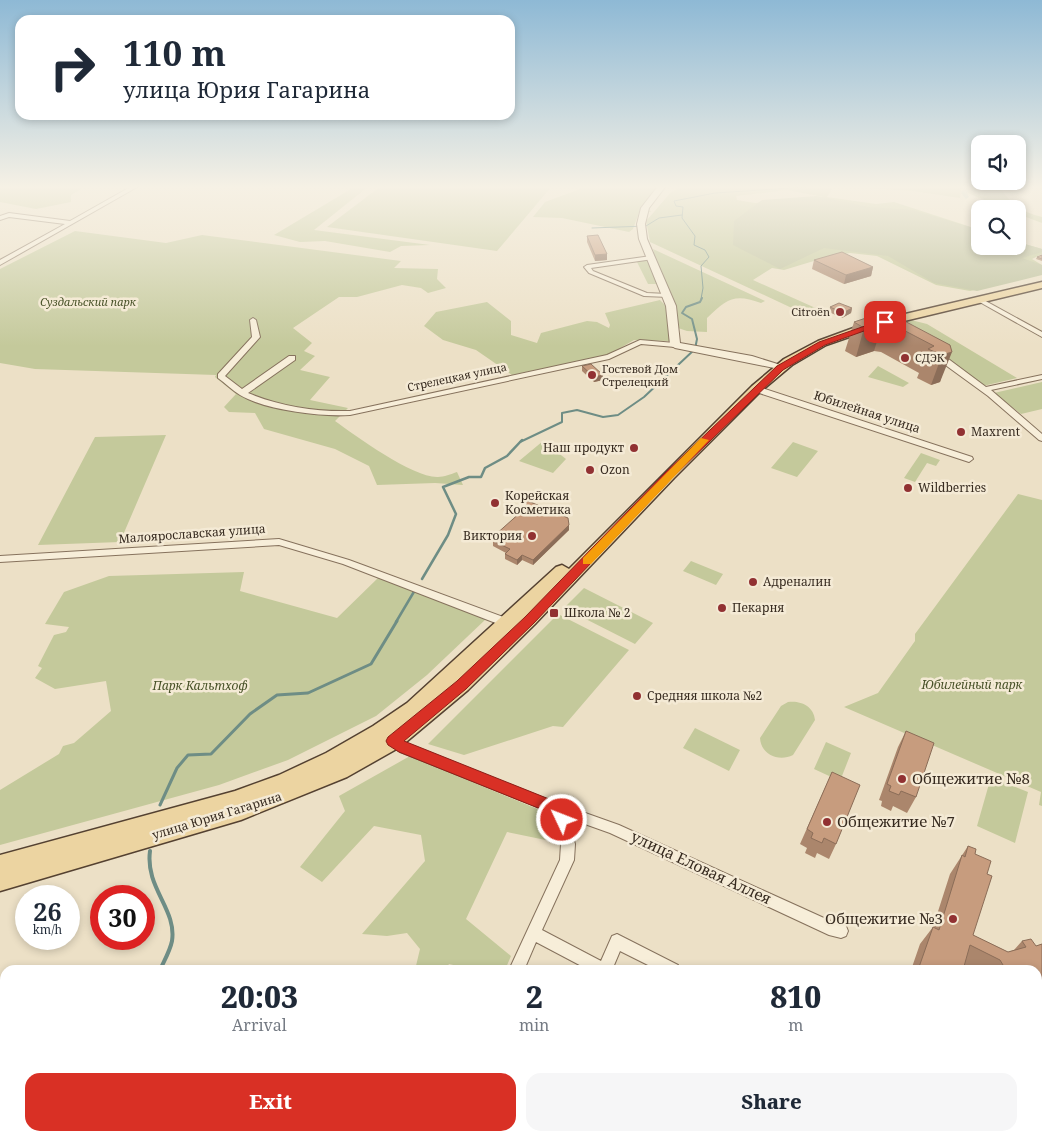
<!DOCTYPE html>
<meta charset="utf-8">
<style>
:root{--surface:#fff;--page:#f6f6f7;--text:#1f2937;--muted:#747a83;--accent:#d93025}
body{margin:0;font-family:"Noto Serif",serif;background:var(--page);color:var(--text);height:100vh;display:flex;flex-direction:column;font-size:19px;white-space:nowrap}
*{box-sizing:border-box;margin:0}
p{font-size:16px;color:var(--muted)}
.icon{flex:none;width:28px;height:28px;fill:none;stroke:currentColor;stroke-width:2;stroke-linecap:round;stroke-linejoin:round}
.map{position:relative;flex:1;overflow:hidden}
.panel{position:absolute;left:0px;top:965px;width:1042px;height:176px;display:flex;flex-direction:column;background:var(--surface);border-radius:15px 15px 0 0;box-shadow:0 2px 8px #0003}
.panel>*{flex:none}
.banner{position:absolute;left:15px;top:15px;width:500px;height:105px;border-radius:15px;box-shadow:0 2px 8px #0003;background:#fff;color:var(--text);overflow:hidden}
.buttons{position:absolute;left:971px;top:135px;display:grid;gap:10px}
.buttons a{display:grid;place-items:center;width:55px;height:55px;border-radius:10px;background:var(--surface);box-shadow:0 2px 8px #0003;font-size:25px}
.speed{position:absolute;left:15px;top:885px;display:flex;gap:10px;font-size:25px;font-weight:700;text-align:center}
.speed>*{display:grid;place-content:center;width:65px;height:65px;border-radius:50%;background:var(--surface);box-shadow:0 2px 8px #0003;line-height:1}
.speed small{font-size:12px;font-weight:400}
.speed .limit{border:8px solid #d22;background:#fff;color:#111}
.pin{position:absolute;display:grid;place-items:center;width:42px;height:42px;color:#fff;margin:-21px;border-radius:10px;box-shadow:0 2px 8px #0006}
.me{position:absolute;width:55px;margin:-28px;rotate:313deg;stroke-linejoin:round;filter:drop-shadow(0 0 4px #0008)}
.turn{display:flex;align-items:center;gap:18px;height:105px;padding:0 25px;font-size:22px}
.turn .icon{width:65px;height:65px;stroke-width:2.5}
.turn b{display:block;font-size:35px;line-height:42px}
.eta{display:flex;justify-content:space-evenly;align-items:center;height:85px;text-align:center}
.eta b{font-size:30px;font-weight:800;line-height:35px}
.cta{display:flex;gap:10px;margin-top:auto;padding:10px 25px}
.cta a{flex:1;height:58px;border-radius:15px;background:var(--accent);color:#fff;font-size:20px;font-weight:800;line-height:58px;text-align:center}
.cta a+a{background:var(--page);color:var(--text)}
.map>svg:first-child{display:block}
.green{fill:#c4c99b;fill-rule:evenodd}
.cemetery{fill:#bbbf99}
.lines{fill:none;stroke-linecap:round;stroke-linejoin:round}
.stream-far4{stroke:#6e8d85;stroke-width:1}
.stream-far3{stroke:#6e8d85;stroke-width:2}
.stream-far2{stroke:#6e8d85;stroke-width:2.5}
.stream-far1{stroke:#6e8d85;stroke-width:3}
.stream{stroke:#6e8d85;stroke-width:4}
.canal{fill:#a7c0b8;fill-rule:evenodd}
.minor-casing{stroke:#86725d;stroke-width:2}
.tertiary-casing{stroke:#86725d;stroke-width:2}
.primary-casing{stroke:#544131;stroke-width:3}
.minor{fill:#f7eed9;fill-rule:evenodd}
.tertiary{fill:#f7eed9;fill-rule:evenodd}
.primary{fill:#ecd4a1;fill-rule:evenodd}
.wall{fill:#ab866c}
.shaded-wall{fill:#8b6d58}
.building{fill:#c79c7e;stroke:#8b6d58}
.route{fill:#d93025;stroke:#8d1f18}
.slow{fill:#f59e0b}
.poi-dot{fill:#913132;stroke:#f4ead5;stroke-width:2}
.labels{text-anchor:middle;stroke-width:5;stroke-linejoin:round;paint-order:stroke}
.far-park-label{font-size:11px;font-style:italic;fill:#485228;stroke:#f4ead5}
.far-poi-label{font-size:11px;fill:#372b20;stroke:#f4ead5;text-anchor:start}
.far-street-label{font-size:11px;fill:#372b20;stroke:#f4ead5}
.street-label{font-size:12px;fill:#372b20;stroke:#f4ead5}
.poi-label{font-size:12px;fill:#372b20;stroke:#f4ead5;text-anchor:start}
.park-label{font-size:12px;font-style:italic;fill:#485228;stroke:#f4ead5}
.near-poi-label{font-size:15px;fill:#372b20;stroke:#f4ead5;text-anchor:start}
.near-street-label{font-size:15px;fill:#372b20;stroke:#f4ead5}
</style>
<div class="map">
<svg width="1042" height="1141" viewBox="0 0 1042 1141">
<rect width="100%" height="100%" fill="#ece0c6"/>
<path class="green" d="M0,186H86L71,195V202L36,209L0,202Z
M356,186H369L314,230L430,245L401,246L390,252L325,241L300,242L274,235Z
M381,186H552L497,251L327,227Z
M588,186H659L641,209L654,212L670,193L679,188L838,186L833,187L827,197L876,204L894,202L980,230V246H1018V242L1042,249V254L1032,259L1042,265V274L970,291L936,285L877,256L850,253L827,257L784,270L772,268L753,280L820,310L813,312L794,309L650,242L646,221L654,212L640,210L633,229L629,232L562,218L533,217L545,202ZM787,190L824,197L755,203L737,200L736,196Z
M839,186H961L960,198L913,191Z
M971,186H999C1009,203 1023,213 1042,217V223L1018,214V209H1005L968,193Z
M75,231L166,243L202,235L401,261L394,268L438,269L437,279L446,288L428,293L421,288L402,285L357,297H339L293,328L312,343L304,351L315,356L300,370L330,377L310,400L348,408L335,421C356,436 413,478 438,477C444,477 451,474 457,472L463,485L435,483L377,485L369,466L335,449L264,429L255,413L229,412L224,407L236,394L215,377L216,375L35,369L0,363V269Z
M653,249L765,301L761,303C734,293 727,299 707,318V332L687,331L678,328V317H669V341L634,340L608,355L512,375L476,350L443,340L424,326L436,312L487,302L511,321V335L537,343L541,333L587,321L597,322L609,328L610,325L605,313L660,300L666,306L668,317H677L666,284H648L637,262L655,257Z
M911,320L927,324L1017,378L983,386L898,323Z
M878,366L909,383L903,387L868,377Z
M1042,382V409L1021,414L994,393Z
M166,435L120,542L38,545L95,437Z
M543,441L566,459L553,473L519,461Z
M793,442L818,451L797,477L771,468Z
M921,453L940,460L936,466L927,463L915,482L904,478Z
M1018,494L1042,500V806L1039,805L1041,792L844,707L878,693L915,641V634Z
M691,561L723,574L716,585L683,571Z
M244,572L240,591L337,618L379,577L486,619L427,675L376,716L288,760L219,785L0,845V790L59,754L63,746L74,743L111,711L106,681L55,689L35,678L42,668L38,666L54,635L66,632L69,627L45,624L64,592L109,576Z
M584,588L653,623L635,644L564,608Z
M558,614L629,650L563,727L553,726L464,755L428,744Z
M788,702C800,700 814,706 815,720L793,755C779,762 761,755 760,738L781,706Z
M695,728L740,750L729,771L683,748Z
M826,742L851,753L840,781L814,769Z
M410,756L554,816L560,843L507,832L466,919L511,956L505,970H475L449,964L445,970H415L420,949L407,933L387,936L362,934L425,861L421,835L374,826L322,882L300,867L345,811L339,796Z
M991,777L1028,792L1015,843L977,826Z"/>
<path class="cemetery" d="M817,196L869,207L913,210L980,230V246H1018V242L1042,249V252L1022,258L1042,265V275L977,291L934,283L888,256L824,248L780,269L733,245L734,221L762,200Z"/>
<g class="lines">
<path class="stream-far4" d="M592,228L646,226L659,218L682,215
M701,299L703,288L701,266L709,257L705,250L694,245L695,236L682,218L683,207L676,206L674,201L715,193L821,186"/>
<path class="stream-far3" d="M520,442L562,422V413L577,410L603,417L618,415L644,397L695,349L697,339L692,319L682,313L686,307L700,302L702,298"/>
<path class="stream-far2" d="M422,579L448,535L456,514L443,487L469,477H481L485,468L507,456L522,440
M396,622L415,590"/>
<path class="stream-far1" d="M160,805L177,768L188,755L211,754L250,714L277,695L308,693L371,664L397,621"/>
<path class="stream" d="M150,851C145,888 177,909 172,941C170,951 164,961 160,970
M63,1141L66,1136"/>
<path class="canal" d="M966,186H972L967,193L969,197L966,199L961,193Z"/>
<defs>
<path id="minor" d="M132,186H139L0,265V260L65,224L9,217L0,220V216L9,213L70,221Z
M651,256L653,257V259L591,268L593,271L647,293L667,294L670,296L669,297L644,296L589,273L584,267L587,265Z
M976,298H980L1042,332V337L976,300Z
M253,318L256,320L260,337L225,376L242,389L289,356H295V360L248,393C279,406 316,412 350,411L607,355L640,340L675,343L679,345L675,347L641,344L609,359L350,415C320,417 265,410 240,395C232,390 225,383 218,378V374L252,337L250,320Z
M933,352H939L986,387L1042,375V379L991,390L1042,434V441L1039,440L988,396L933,356Z
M753,387H759L972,457L973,459L969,462L966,461L753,391Z
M279,539L349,560L514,621L515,624L514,627H506L343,564L279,545L0,562V556Z
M391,735L408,744L546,799L619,825L835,923L846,926L848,931L846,936L841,938L829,935L610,833L568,818L575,844L574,860L542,930L601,961L612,936L617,934L678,965L680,970H658L620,951L612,970H589L536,942L524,970H509L560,860L561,844L553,813L400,752L387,744L385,740L387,736Z
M429,1136H446L445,1141H427Z"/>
<path id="tertiary" d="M658,186H666L649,208L645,224L647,239L676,306L680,343L752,356L784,366V370L675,348L670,345L666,306L639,239L637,224L641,208Z"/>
<path id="primary" d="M1042,282V288L875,328L826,345L792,365L760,392L674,478L535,624L468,690L400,747L347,777L241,820L0,891V855L235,791L279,775L326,753L373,726L407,703L556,567L562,565L569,569L752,386L784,359L818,341L867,323Z"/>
</defs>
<use href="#minor" class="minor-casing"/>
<use href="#tertiary" class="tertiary-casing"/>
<use href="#primary" class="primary-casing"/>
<use href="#minor" class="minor"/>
<use href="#tertiary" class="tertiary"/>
<use href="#primary" class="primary"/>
</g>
<path class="wall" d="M587,236L607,254V260L595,261L587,242Z
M1042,255V261L1036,259L1037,257Z
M814,260L873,267L871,276L844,284L812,269Z
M830,307L852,308L851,313L842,318L829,312Z
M878,314L950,345L940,382L931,385L917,378L919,373L881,352L874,351L856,357L845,351L854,322Z
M582,366L603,375V380L594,382L582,371Z
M518,509L569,525V530L533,565L522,560L517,565L505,559V554L506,553L493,546V541L518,514Z
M906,731L916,797L907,813L893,806L891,811L881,806L882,801L879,800L898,747Z
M832,772L836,844L829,859L817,853L815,858L805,853L807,848L800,844Z
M968,846L975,854L987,874L973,935L1008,952L1014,950L1022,941L1036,946L1042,944V1019L1038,1020V970H973L964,965L963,970H911L920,944L933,927L950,874Z"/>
<path class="shaded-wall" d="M607,254V260L595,261V255Z
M873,267L871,276L844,284L846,275Z
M852,308L851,313L842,318L843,313Z
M883,322L874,351L856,357L864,328Z
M952,352L940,382L931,385L942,355Z
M603,375V380L594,382V377Z
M569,525V530L533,565V560Z
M522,555V560L517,565V560Z"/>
<path class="building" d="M598,235L607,254L595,255L587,236Z
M842,252L873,267L846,275L814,260Z
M1042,255V259L1037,257Z
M839,303L852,308L843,313L830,307Z
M878,314L895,316L950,345L952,352L942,355L928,349L934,346L890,323L883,322L864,328L854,322Z
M591,364L603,375L594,377L582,366Z
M528,501L568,518L569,525L533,560L522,555L517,560L505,554L510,549L493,541L494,536L522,511L518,509Z
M906,731L934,743L916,797L901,791L899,795L889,791L891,786L887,784Z
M832,772L860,785L836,844L824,838L822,843L811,838L813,833L807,829Z
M968,846L976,849L975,854L991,861L987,874L992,876L973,935L1008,952L1026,947L1022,941L1031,939L1036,946L1042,944V1008L1038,1009V970H1006L1000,960L970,945L963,970H918L933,927L939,930L962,855L965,857Z"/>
<linearGradient id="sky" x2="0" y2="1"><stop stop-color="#8eb9d5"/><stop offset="0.54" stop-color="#f6f1e5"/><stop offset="1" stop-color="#f6f1e5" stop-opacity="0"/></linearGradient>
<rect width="1042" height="346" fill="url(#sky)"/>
<path class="route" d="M882,320L889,322L825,345L783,370L672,478L534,623L466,689L404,741L564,805L569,820L567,824L562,826L557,824L553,814L399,752L388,745L386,741L388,737L457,681L525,617L665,473L777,366L819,342Z"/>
<path class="slow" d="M701,438L709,440L591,564H583V558Z"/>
<g class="poi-dot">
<circle cx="840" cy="312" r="5"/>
<circle cx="905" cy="358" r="5"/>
<circle cx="592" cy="375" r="5"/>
<circle cx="961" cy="432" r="5"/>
<circle cx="634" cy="448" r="5"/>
<circle cx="590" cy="470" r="5"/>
<circle cx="908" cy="488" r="5"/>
<circle cx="495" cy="503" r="5"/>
<circle cx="532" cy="536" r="5"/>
<circle cx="753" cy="582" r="5"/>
<circle cx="722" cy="608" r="5"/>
<rect x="549" y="608" width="10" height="10" rx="2.5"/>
<circle cx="637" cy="696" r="5"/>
<circle cx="902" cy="779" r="5"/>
<circle cx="827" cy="822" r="5"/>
<circle cx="953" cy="919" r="5"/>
</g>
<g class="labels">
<g class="far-park-label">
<text x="88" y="306">Суздальский парк</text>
</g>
<g class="far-poi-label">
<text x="830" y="316" text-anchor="end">Citroën</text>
<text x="915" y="362">СДЭК</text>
<text x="602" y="373">Гостевой Дом<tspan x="602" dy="13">Стрелецкий</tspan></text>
</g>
<g class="far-street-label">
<text transform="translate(457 377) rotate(-12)" y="4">Стрелецкая улица</text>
</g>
<g class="street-label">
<text transform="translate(867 412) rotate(18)" y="4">Юбилейная улица</text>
<text transform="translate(192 534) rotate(-4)" y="4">Малоярославская улица</text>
<text transform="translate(217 816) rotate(-17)" y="4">улица Юрия Гагарина</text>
</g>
<g class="poi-label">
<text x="971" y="436">Maxrent</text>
<text x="624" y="452" text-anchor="end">Наш продукт</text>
<text x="600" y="474">Ozon</text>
<text x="918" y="492">Wildberries</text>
<text x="505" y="500">Корейская<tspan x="505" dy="14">Косметика</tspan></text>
<text x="522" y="540" text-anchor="end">Виктория</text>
<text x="763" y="586">Адреналин</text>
<text x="732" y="612">Пекарня</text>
<text x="564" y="617">Школа № 2</text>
<text x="647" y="700">Средняя школа №2</text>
</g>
<g class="park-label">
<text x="972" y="689">Юбилейный парк</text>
<text x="200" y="690">Парк Кальтхоф</text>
</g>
<g class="near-poi-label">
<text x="912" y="784">Общежитие №8</text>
<text x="837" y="827">Общежитие №7</text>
<text x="943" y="924" text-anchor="end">Общежитие №3</text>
</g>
<g class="near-street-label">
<text transform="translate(701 868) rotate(25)" y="5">улица Еловая Аллея</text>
</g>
</g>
</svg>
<div class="buttons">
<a><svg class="icon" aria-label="sound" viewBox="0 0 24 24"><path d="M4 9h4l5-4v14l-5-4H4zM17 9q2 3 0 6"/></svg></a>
<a><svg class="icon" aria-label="search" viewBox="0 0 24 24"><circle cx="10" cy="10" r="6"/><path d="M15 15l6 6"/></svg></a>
</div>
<div class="speed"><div>26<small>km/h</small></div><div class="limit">30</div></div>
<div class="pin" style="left:885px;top:322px;background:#d93025"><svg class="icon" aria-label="arrive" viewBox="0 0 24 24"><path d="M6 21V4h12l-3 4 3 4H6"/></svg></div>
<svg class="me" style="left:562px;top:820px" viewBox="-20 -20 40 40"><circle r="17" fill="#d93025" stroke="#fff" stroke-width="3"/><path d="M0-11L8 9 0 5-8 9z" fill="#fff"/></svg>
<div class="banner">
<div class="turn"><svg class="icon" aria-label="right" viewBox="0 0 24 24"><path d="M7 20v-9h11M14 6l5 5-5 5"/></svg><div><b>110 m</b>улица Юрия Гагарина</div></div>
</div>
<section class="panel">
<div class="eta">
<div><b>20:03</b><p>Arrival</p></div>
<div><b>2</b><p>min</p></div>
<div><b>810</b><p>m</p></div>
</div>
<div class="cta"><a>Exit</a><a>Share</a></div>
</section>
</div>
